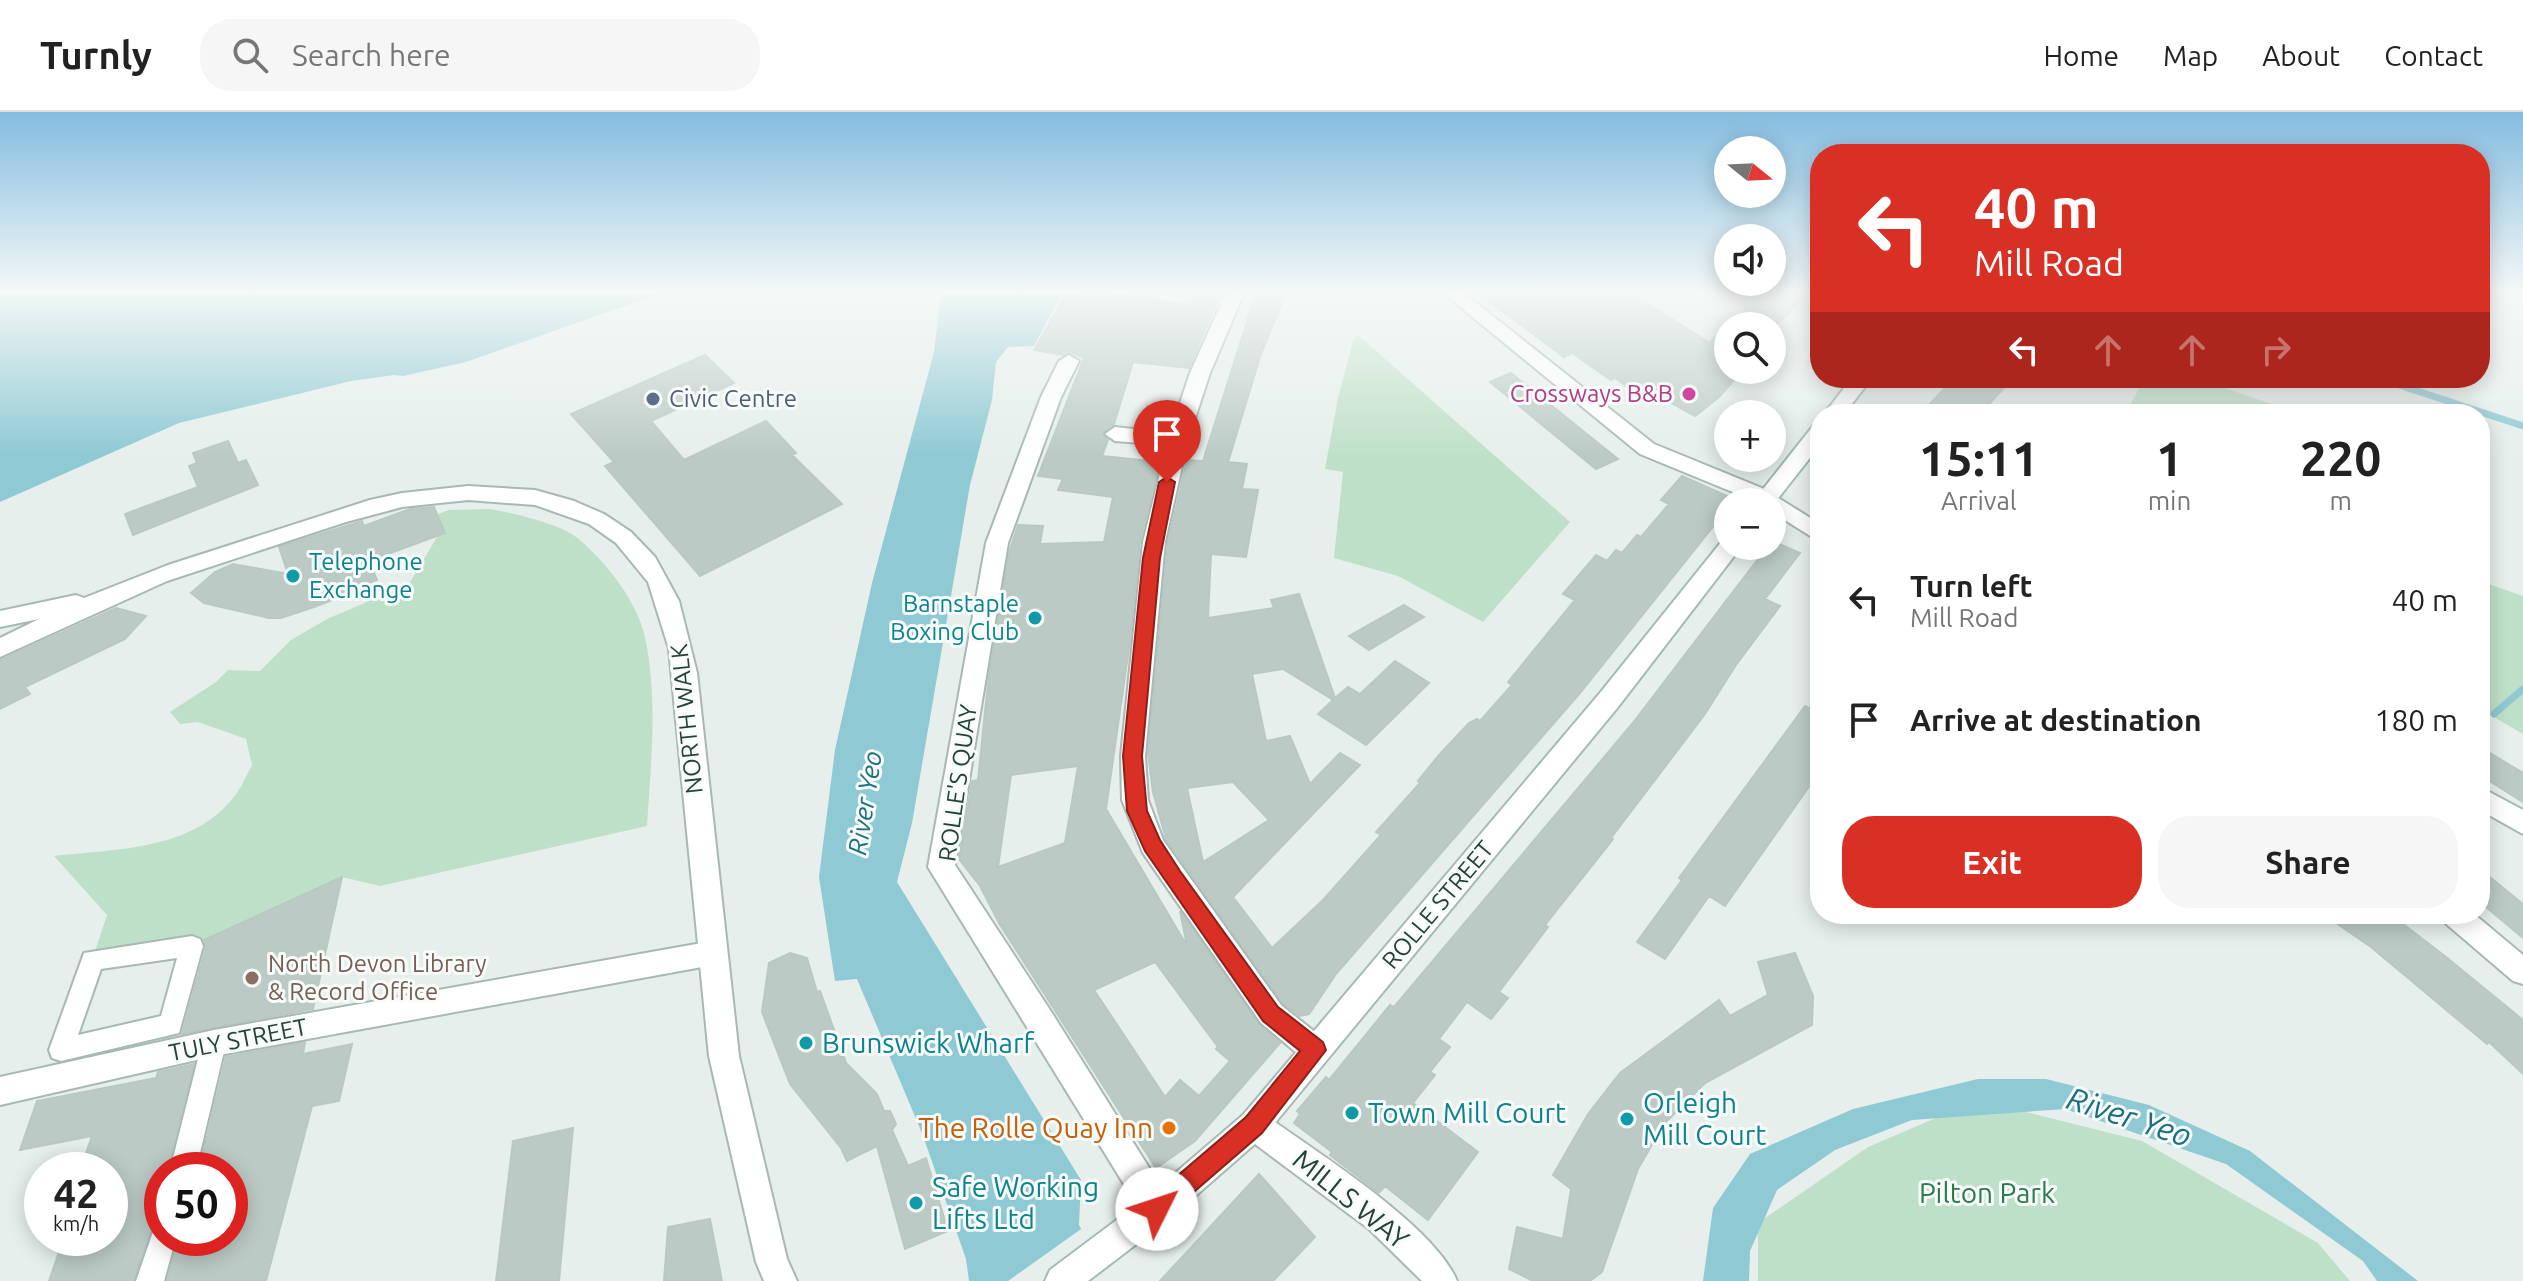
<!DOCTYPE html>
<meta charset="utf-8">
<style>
:root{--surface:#fff;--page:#f6f6f6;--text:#222;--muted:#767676;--line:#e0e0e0;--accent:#d93025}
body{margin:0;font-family:Ubuntu,sans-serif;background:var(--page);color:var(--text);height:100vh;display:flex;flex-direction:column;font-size:30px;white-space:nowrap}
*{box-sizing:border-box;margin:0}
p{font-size:26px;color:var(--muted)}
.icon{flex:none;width:44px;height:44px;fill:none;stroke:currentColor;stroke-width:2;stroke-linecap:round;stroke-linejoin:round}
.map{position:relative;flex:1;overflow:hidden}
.side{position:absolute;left:1810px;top:292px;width:680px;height:520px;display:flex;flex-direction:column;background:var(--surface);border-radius:32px;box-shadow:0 4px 20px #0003}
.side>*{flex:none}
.guide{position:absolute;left:1810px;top:32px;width:680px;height:244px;border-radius:32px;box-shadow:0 4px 20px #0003;background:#d93025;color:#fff;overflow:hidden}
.needle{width:52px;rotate:108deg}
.controls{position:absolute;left:1714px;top:24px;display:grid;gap:16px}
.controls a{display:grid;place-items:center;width:72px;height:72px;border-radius:50%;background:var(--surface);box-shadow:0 4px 20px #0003;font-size:40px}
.speed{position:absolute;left:24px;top:1040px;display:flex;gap:16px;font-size:40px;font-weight:700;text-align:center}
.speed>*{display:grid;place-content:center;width:104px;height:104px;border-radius:50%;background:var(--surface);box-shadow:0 4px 20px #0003;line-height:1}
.speed small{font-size:20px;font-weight:400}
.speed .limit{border:12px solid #d22;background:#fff;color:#111}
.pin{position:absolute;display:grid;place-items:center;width:68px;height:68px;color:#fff;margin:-82px -34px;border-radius:50% 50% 50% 0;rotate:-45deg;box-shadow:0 0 8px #0007}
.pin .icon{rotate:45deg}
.me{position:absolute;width:88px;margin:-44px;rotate:49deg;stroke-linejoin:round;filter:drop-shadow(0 0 6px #0008)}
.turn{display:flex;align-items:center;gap:28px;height:168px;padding:0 32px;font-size:36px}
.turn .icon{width:104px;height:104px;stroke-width:2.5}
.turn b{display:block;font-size:56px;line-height:68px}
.lanes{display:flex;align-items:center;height:76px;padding:0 32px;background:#0003;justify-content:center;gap:40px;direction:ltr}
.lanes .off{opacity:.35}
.eta{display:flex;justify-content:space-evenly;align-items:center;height:136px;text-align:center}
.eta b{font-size:48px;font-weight:600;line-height:56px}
.primary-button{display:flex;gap:16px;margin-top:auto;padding:16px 32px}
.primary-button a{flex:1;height:92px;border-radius:32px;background:var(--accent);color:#fff;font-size:32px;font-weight:600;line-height:92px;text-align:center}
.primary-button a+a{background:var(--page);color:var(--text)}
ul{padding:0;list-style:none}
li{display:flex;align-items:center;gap:24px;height:120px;padding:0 32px}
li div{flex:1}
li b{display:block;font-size:30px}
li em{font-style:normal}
header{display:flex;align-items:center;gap:48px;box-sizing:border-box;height:112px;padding:0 40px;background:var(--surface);border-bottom:2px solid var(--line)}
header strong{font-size:38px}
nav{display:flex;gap:44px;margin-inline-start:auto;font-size:28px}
.search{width:560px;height:72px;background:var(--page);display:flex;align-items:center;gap:20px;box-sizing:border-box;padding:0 28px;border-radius:32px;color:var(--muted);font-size:30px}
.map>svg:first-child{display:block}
.green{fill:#bfe0c8}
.water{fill:#8ec9d4}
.pier{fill:#e6efeb}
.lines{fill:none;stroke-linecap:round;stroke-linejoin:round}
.stream{stroke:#8ec9d4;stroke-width:7}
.building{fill:#bbcac4;stroke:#b8c9c2;stroke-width:2;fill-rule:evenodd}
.pedestrian-casing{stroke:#a8b8b2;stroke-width:4}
.minor-casing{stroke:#a8b8b2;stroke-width:4}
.tertiary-casing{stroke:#a8b8b2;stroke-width:4}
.secondary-casing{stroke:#a4bbb3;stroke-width:4}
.pedestrian{fill:#fff;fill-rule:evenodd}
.minor{fill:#fff;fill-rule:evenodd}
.tertiary{fill:#fff;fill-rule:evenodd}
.secondary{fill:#fff;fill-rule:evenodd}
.route{fill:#d93025;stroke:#8d1f18;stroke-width:2}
.hotel-dot{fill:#d1479c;stroke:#f7fbf9;stroke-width:3}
.service-dot{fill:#5c6f8a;stroke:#f7fbf9;stroke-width:3}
.culture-dot{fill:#0f9aa8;stroke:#f7fbf9;stroke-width:3}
.education-dot{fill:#8d6e63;stroke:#f7fbf9;stroke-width:3}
.food-dot{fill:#e8710a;stroke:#f7fbf9;stroke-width:3}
.labels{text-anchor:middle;stroke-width:6;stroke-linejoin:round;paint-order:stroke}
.hotel-label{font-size:24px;fill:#b23c85;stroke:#f7fbf9;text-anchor:end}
.service-label{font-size:24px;fill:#4e5e75;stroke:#f7fbf9;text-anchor:start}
.culture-label{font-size:24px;fill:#0d838f;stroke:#f7fbf9;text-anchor:start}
.street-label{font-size:24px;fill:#24423a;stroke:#f7fbf9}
.education-label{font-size:24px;fill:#785e54;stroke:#f7fbf9;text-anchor:start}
.water-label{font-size:26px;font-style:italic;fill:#1c6f80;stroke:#f7fbf9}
.near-culture-label{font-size:28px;fill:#0d838f;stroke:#f7fbf9;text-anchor:start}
.near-food-label{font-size:28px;fill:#c56008;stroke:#f7fbf9;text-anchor:end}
.near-park-label{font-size:28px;fill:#2d7a4b;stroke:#f7fbf9}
.near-street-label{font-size:28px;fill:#24423a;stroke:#f7fbf9}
.near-water-label{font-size:32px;font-style:italic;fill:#1c6f80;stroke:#f7fbf9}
</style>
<header>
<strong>Turnly</strong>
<div class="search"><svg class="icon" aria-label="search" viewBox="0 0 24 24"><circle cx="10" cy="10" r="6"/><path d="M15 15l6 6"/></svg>Search here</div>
<nav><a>Home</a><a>Map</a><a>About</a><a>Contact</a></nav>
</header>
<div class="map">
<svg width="2523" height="1169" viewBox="0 0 2523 1169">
<rect width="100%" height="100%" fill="#e6efeb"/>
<path class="green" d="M1359,224L1570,410L1483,510L1398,464L1334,446L1343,360L1325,357L1338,286L1354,225Z
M2145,266H2196L2300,302H2139L2131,291Z
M490,397C513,401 559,412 576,425C605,448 637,489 645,525C658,586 651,652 647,714L380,774L342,765L192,834L92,848L107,803L54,744C114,737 191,739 233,686C241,677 246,664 252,653L246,627L198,610L180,612L170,600L216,570L228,558L260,559L291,528L327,507L409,472L443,415L438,402L449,398Z
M2480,469L2523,484V622L2480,597Z
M1978,988L2142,1029L2318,1131L2350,1169H1758V1111L1868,1035Z"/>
<path class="water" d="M0,181H661L466,250L403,264L394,263L351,269L179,311L0,390Z
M941,181H1062L1034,234L1008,235L996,250L992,288L970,373L912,711L897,770L1081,1068L1079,1113L1110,1169H969L966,1147L922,1021L857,867L835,869L819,765L835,638L872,471L934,240Z
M1978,967H2046L2149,993L2250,1039L2418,1169H2377L2363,1149L2226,1052L2065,997L1912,1008L1835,1038L1777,1078L1750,1139L1749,1169H1703L1713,1096L1750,1042L1853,997Z"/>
<path class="pier" d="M1084,1115L1114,1169H1008Z"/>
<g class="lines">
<path class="stream" d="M2378,266L2523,314
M2494,602L2523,577"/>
</g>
<path class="building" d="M1196,181H1221L1189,256L1133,250L1114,312L1102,322L1108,328L1102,344L1160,350L1140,429L1130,529L1106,697L1187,834L1180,799L1259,913L1280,931L1195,1029L1156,1056L999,811L980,774L959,747L972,669L978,668L988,571L1009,441L1018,413L1043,414L1040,432L1104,430L1113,385L1058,378L1063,367L1038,364L1084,246L1071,240L1064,243L1034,238L1066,182L1110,188L1113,182L1191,193ZM1078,654L1065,731L998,755L1011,663ZM1155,850L1218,935L1216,937L1230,949L1199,984L1180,968L1165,985L1094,878Z
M1256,181H1286L1261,242L1228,350L1247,352L1242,377L1258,378L1246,445L1211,442L1208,506L1274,496L1271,488L1299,482L1335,586L1348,575L1360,582L1395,549L1429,571L1366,633L1318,602L1333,588L1283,557L1252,562L1266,629L1290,624L1310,672L1340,641L1360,653L1233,785L1272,836L1323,788L1381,723L1376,720L1420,671L1418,669L1439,643L1469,611L1477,607L1480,609L1512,573L1508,570L1575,488L1563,482L1596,443L1607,449L1616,438L1622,441L1637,423L1641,425L1669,392L1661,388L1682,364L1734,387L1728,390V396L1580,581L1336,862L1309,902L1300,904L1283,891L1166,727L1153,680L1148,641L1168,430L1187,348L1203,349ZM1233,670L1269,708L1203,750L1187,676Z
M1478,181H1631L1710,231L1714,225L1728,231V258H1743L1719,285L1695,304L1635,271L1628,275L1615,266L1611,268L1572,241L1564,245Z
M1747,181H1808L1772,218V214H1742Z
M705,243L734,271L651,309L684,348L766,309L796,341L792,343L842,392L700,464L605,354L614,350L571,302Z
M1511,261L1618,347L1596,357L1490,270Z
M1954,266H2013L1980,302H1926L1934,294L1930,292Z
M228,329L238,351L246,348L258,373L133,423L125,402L198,375L189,354L197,351L193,341Z
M434,395L445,421L369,449L377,468L364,473V476L314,495L281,506H269L204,491L191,481L215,460L233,452L288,462L279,435L362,409L364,414L410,397Z
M1772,429L1800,441L1765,487L1780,494L1736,553L1705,602L1611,726L1613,727L1545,813L1548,815L1499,880L1508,886L1491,907L1467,890L1439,927L1450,935L1430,960L1435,963L1413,991L1478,1040L1428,1108L1385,1074L1379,1081L1330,1043L1332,1040L1294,1011L1300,1002L1297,999L1326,965L1329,968L1390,893L1394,895L1632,612L1768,434H1772Z
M1404,493L1424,505L1369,538L1349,524Z
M116,496L146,504L125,527L25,575L30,582L0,597V548Z
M1805,594L1820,602V659L1725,794L1709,784L1665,847L1637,830L1682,768L1679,766Z
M2480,635L2523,661V690L2480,663Z
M2480,757L2523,792V826L2480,790Z
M342,765L313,897L182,922L206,835L204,828Z
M2323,802H2390L2446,845L2523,908V962L2489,930L2487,932L2371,835Z
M790,841L807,846L817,880L820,879L846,951L877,982L884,999H890L896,1012L892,1018L908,1054L926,1046L948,1119L905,1137L877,1034L847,1049L841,1036L790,972L762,900L769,851Z
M1795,841L1813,884L1812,913L1705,971L1664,1012L1638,1057L1602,1160L1590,1169H1533L1509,1157L1517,1115L1563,1127L1571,1077L1553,1063L1588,1002L1620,961L1719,888L1730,904L1768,883L1758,850Z
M305,930L303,942L352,932L339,989L312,994L266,1169H167L179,1126H230V1058H199L226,945Z
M194,952L167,1058H162V1089L133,1169H49L64,1126H110V1058H80L92,1024L20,1038L37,989L156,966L158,960Z
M573,1016L559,1169H496L513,1029Z
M1259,1062L1315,1125L1273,1169H1160Z
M710,1107L722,1169H664L668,1115Z"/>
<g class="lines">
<defs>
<path id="pedestrian" d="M192,824L200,827L203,834L179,921L61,949L52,946L49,938L84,841ZM177,846L161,904L78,923L101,857Z
M214,920L223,923L226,931L196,1058H170L202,931L205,923Z
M162,1113V1126H176L164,1169H136L154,1117Z"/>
<path id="minor" d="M1226,181H1244L1210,261L1188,328L1165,430L1145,644L1148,688L1163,728L1281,893L1325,928L1330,938L1325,948L1315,952L1305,948L1261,911L1143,741L1122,688L1121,644L1143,430L1167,333L1115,329L1105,322L1115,315L1170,321L1190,261Z
M1443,181H1464L1654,332L1774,381L1778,386L1774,391L1757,390L1640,342Z
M1069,243L1079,249L1061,285L1008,431L955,753L1052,901L1168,1086L1173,1097L1168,1108L1157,1113L1146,1108L928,755L986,431L1041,285L1059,249Z
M2480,675L2523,698V722L2480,698Z
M713,829L723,832L727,841L723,850L713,853L214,944L0,993V965L214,918Z
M1254,998L1265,1003C1316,1040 1434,1113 1457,1169H1422L1369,1117L1243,1023L1239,1013L1243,1003Z"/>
<path id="tertiary" d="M468,374L535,378L574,389L604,402L631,420L655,445L679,489L697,561L739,944L787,1147L797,1169H764L756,1150L709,944L669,537L648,470L616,431L589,412L535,393L468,388L402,395L346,410L167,469L0,545V526L39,507L0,515V499L76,483L84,486L168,453L370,388L402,381Z
M1767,379L1820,412V430L1772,400V390H1759L1756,386L1760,381Z
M2440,802H2474L2523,843V872L2513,869L2444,810Z"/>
<path id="secondary" d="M1852,266H1872L1844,302H1824Z
M1820,313V333L1772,394V390H1753L1813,314Z
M1728,427V434H1741L1738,439L1618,595L1265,1023L1168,1108L1088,1169H1045L1050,1158L1146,1086L1243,1003L1600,581L1722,429Z"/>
</defs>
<use href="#pedestrian" class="pedestrian-casing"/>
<use href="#minor" class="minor-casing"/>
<use href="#tertiary" class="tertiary-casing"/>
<use href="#secondary" class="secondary-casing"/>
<use href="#pedestrian" class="pedestrian"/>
<use href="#minor" class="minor"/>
<use href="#tertiary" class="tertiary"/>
<use href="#secondary" class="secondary"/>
</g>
<linearGradient id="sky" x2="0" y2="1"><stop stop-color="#84bce0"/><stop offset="0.52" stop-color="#f4f8f6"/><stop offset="1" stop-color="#f4f8f6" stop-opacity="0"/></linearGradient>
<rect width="2523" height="345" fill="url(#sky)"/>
<path class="route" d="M1167,365L1175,370L1160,446L1142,644L1147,699L1160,728L1180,759L1278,895L1323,930L1326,938L1262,1021L1165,1105L1157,1109L1148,1105L1145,1097L1148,1089L1246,1005L1300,939L1263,909L1145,739L1127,699L1123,644L1143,446L1159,370Z"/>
<circle class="hotel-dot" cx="1689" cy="282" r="8"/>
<circle class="service-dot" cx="653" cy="287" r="8"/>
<g class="culture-dot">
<circle cx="293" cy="464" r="8"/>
<circle cx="1035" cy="506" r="8"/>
<circle cx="806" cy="931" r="8"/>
<circle cx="1352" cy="1001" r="8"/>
<circle cx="1627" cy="1007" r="8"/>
<circle cx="916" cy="1091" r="8"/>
</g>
<circle class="education-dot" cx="252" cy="866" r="8"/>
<circle class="food-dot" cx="1169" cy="1016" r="8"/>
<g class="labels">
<g class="hotel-label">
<text x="1673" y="290">Crossways B&amp;B</text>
</g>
<g class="service-label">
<text x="669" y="295">Civic Centre</text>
</g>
<g class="culture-label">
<text x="309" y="458">Telephone<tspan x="309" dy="28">Exchange</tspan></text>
<text x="1019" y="500" text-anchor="end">Barnstaple<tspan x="1019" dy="28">Boxing Club</tspan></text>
</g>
<g class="street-label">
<text transform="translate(687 607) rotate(-96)" y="8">NORTH WALK</text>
<text transform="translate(958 671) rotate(-82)" y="8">ROLLE'S QUAY</text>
<text transform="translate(1438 793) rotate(-50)" y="8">ROLLE STREET</text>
<text transform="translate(238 928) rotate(-11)" y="8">TULY STREET</text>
</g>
<g class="education-label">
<text x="268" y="860">North Devon Library<tspan x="268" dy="28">&amp; Record Office</tspan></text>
</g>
<g class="water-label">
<text transform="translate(865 691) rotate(-81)" y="9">River Yeo</text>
</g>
<g class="near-culture-label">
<text x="822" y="941">Brunswick Wharf</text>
<text x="1643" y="1001">Orleigh<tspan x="1643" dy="32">Mill Court</tspan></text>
<text x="1368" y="1011">Town Mill Court</text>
<text x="932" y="1085">Safe Working<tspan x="932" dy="32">Lifts Ltd</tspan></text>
</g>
<g class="near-food-label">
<text x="1153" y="1026">The Rolle Quay Inn</text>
</g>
<g class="near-park-label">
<text x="1987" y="1091">Pilton Park</text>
</g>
<g class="near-street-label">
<text transform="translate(1351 1087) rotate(39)" y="10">MILLS WAY</text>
</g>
<g class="near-water-label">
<text transform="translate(2129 1005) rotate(18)" y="11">River Yeo</text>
</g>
</g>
</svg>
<div class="controls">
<a><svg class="needle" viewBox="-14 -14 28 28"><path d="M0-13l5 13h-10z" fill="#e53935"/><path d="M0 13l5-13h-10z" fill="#767676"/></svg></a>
<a><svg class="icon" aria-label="sound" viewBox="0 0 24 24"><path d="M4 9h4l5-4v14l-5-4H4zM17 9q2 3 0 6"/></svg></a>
<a><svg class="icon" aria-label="search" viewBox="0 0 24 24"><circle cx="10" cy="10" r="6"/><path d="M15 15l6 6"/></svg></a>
<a>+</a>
<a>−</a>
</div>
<div class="speed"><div>42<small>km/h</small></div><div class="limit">50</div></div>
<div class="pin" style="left:1167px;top:370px;background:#d93025"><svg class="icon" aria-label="arrive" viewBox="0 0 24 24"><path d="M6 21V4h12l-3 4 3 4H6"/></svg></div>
<svg class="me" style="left:1157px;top:1097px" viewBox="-20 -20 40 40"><circle r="19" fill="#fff"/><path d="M0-13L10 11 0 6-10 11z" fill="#d93025"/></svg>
<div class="guide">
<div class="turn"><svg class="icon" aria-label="left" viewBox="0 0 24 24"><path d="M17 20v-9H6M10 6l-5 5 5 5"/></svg><div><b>40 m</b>Mill Road</div></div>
<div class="lanes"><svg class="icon" aria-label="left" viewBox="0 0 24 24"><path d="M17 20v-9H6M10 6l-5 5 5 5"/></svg><svg class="icon off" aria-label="ahead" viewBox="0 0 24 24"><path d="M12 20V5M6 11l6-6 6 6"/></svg><svg class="icon off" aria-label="ahead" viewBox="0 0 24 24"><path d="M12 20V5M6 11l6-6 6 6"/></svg><svg class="icon off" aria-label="right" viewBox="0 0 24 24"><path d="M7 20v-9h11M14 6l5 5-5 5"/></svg></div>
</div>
<section class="side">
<div class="eta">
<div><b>15:11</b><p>Arrival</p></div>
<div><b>1</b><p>min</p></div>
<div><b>220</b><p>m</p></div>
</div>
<ul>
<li><svg class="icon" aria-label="left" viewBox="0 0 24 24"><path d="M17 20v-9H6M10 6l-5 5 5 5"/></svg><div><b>Turn left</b><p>Mill Road</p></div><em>40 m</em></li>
<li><svg class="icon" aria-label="arrive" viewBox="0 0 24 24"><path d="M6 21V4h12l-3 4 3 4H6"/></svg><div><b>Arrive at destination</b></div><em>180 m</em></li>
</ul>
<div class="primary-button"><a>Exit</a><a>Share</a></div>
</section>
</div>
